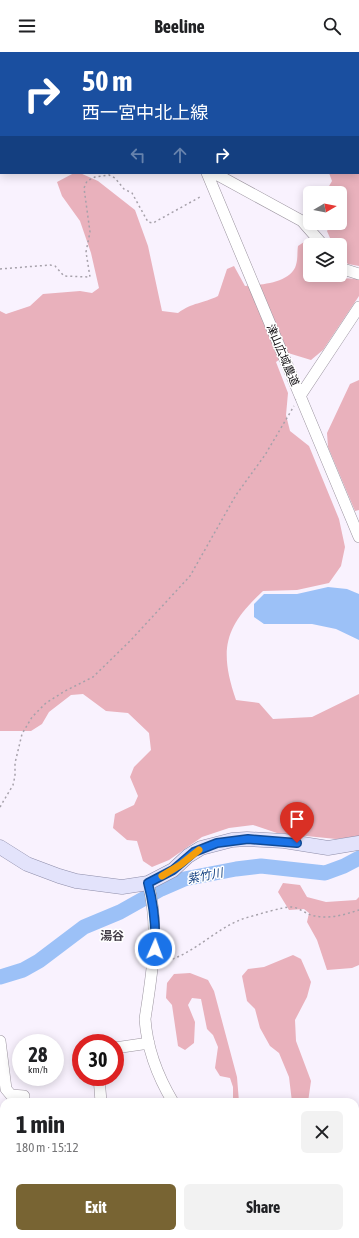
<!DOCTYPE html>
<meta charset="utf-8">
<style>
:root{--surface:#fff;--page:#f2f2f2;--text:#202124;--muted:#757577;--accent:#786433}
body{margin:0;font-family:"Asap Condensed","Noto Sans JP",sans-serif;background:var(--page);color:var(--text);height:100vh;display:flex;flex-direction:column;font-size:15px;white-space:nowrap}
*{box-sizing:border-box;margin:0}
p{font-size:13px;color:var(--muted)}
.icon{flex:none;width:22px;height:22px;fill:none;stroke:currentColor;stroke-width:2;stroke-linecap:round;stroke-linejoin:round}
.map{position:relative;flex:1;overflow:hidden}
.panel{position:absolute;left:0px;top:1046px;width:359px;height:140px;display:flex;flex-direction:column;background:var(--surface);border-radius:12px 12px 0 0;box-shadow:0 2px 10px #0003}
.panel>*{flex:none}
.top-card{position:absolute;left:0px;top:0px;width:359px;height:122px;box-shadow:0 2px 10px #0003;background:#1a4fa0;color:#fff;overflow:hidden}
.needle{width:26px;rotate:80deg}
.buttons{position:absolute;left:303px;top:134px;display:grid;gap:8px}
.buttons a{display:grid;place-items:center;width:44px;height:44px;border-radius:6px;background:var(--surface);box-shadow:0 2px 10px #0003;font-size:20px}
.speed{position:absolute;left:12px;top:982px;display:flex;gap:8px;font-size:20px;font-weight:700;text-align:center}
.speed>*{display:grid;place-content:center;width:52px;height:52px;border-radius:50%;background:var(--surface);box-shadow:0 2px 10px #0003;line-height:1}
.speed small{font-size:10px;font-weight:400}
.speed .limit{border:6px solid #d22;background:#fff;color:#111}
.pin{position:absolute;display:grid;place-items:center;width:34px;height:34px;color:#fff;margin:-41px -17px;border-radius:50% 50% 50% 0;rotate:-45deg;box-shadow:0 0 4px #0007}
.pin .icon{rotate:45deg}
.me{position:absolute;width:44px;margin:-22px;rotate:2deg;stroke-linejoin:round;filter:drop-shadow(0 0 3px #0008)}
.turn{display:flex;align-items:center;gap:14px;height:84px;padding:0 16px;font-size:18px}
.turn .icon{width:52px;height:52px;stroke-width:2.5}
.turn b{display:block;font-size:28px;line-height:34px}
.lanes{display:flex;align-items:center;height:38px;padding:0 16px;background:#0003;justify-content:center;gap:20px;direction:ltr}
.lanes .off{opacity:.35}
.round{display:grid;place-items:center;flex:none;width:42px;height:42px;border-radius:6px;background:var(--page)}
.overview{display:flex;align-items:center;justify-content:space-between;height:68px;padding:0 16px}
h1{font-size:24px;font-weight:700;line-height:30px}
.cta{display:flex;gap:8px;margin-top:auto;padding:8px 16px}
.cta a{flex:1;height:46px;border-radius:6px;background:var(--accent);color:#fff;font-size:16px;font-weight:700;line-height:46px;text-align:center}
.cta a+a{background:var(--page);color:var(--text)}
header{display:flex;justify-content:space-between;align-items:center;height:52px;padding:0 16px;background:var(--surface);font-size:18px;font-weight:700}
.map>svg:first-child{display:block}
.green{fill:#e9b1bc}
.water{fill:#9cc1f7}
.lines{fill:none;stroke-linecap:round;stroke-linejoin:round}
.river{stroke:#9cc1f7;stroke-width:15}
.minor-casing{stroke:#9b949f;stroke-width:12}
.major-casing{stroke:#8e8da9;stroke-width:15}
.path{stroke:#a6a1aa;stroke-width:1.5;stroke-dasharray:2 3;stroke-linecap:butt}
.minor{stroke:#fff;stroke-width:11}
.major{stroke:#e3e3fb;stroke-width:14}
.route-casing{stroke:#114b97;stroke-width:10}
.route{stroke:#1a73e8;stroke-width:7}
.slow{stroke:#f59e0b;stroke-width:7}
.labels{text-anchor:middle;stroke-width:3;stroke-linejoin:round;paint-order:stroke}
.street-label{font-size:11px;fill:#131014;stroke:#fff}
.water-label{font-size:12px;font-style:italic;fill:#134180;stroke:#fff}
.neighbourhood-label{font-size:12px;font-weight:bold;fill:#453f49;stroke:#fff}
</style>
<header><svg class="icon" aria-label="menu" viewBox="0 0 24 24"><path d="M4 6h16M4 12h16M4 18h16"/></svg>Beeline<svg class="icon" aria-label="search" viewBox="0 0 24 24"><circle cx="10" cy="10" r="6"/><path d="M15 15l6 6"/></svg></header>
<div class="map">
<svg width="359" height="1186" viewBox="0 0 359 1186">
<rect width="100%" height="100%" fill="#f9f2fe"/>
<path class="green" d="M358,76H359V214L348,212L340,203V193H333L327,179L332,171H340V163L342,162L340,141H325L332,129L329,121H358Z
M74,121H80L98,129L135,158L148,194L162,259L178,261C193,250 202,252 218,244L227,217L234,214L245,234C260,233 291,231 296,213C298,207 297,200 298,194L304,190L310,194V223H337L340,226L359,227V244L323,298L311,308L288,301L276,310L288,341L286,363L290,379L309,394L339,467L345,495L341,514L329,531L297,538L263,539C224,575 219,598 236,648L259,651L273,667L312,665L359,642V785L336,787L277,781L253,773L229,776L202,785L169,808L152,815L143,809L137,789L127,788L113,776L115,762L134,753L138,744L130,725L134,715L151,698L149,681L128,661L106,659L83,642L71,643L49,660L42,672L31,679H0V259L6,262L30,254L43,242L80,239L92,241L99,236L91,201L80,169L62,144L57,130Z
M359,328V458L355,459L328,395L327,381L350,332Z
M283,831L300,833L307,845L326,850L356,848L359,845V913L352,916L327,918L317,888L307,870L309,861L304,857L289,858L278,840Z
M293,903L301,907L311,930L307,945L295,968L296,989L311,1029L308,1050H292L289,1025L279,1001L270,994L260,976L255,957L247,949L242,924L248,917L264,915Z
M190,921L208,928L214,939L237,1025L239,1050H233V1035L230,1026L220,1024L215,1016L218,995L213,983L207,977L201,947L192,946L188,953L195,970L194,991L185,998L178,994L172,953L166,946L167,931L174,922Z
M355,1067L359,1070V1186H323V1182H355Z
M20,1182H82L84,1185C94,1185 101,1182 111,1182L112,1186H20Z
M205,1182H295L296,1186H203Z"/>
<path class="water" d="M328,535L347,537L359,542V588L336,577L312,572H264L254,565V552L264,542H297Z"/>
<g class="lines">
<path class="river" d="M0,925L23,918L39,909L84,875L120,860L161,837L184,827L236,817L261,814L325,821L344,814L359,806"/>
<defs>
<path id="minor" d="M176,0V1
M157,1L160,0
M0,18H1
M207,121L359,485
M214,121L302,169L323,193
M340,216L359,222
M300,344L359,255
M148,831C160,877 152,921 145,967C147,996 158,1025 173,1050
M0,989L6,1037L11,1043L24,1044
M115,996L149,991
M99,1025L101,1050"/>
<path id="major" d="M0,795L27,812L59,824L76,829L122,835L148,831L173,818L188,804L201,796L232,788L247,787L284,789L328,796L359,791"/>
</defs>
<use href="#minor" class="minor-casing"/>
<use href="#major" class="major-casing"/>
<path class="path" d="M0,217L50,213L55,214L64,224L90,225L86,200L90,180L84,136L87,129L95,125L109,123L115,126L124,137L132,141L148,170L153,171L200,145
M0,755L13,733L15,724V711L22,682L32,665L46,651L65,639L93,625L130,589L190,524L236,443L265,403L294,354
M163,910C196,902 218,873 249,865C260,862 282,855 291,855C298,855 305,861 311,863C328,868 343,863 359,858
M355,1063L359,1065
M119,1182L120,1186"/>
<use href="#minor" class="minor"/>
<use href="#major" class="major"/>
</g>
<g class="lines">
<defs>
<path id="route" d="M155,897C156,874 154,853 148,831L173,818L194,800L217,791L248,787L297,791"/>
</defs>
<use href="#route" class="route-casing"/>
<use href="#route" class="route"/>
<path class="slow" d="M162,824L180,813L199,798"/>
</g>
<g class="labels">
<g class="street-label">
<text transform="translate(283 303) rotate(67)" y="4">津山広域農道</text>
</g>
<g class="water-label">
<text transform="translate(205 824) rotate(-11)" y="4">紫竹川</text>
</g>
<g class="neighbourhood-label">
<text x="112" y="888">湯谷</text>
</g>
</g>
</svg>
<div class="buttons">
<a><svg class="needle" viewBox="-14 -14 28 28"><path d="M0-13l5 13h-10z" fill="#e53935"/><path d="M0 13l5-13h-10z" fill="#757577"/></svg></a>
<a><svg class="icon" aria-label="layers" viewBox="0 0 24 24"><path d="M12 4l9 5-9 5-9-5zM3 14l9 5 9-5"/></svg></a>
</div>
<div class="speed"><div>28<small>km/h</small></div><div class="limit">30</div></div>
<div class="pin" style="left:297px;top:791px;background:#d93025"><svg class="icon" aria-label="arrive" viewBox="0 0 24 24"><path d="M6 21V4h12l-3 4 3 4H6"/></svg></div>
<svg class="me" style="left:155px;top:897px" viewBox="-20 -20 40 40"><circle r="17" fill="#1a73e8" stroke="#fff" stroke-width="3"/><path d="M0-11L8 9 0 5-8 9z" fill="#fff"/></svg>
<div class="top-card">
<div class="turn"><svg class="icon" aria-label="right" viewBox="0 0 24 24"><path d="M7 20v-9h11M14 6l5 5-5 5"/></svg><div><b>50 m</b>西一宮中北上線</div></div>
<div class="lanes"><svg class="icon off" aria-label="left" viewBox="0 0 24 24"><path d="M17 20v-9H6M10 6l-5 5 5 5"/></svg><svg class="icon off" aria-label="ahead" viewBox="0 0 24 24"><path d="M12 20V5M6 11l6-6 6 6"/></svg><svg class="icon" aria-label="right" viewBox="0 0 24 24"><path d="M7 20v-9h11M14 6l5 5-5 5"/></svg></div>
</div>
<section class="panel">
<div class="overview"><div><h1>1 min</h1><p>180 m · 15:12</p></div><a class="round"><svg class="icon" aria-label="close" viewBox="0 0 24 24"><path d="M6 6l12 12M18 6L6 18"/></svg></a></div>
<div class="cta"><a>Exit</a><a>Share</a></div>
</section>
</div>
